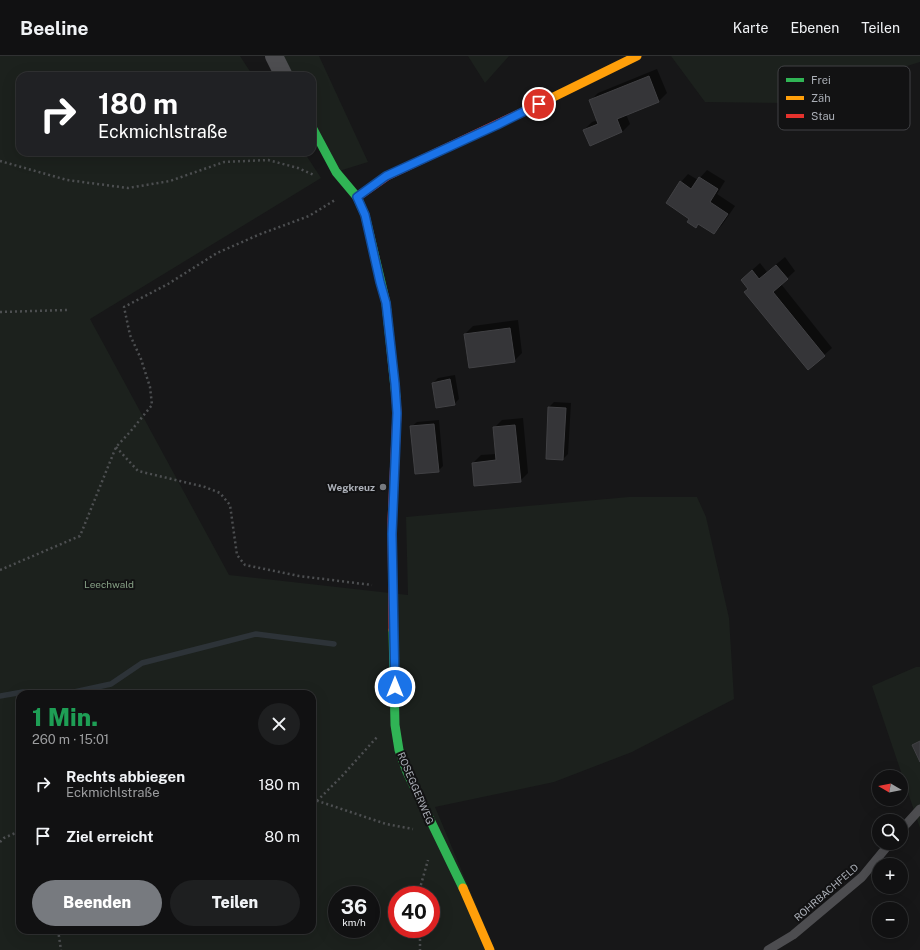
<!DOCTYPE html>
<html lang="de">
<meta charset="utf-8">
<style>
:root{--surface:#111112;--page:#1e1f20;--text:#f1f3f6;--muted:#9c9d9f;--line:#303132;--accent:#777a7f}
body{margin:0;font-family:"Public Sans",sans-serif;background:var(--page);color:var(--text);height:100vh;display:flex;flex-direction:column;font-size:15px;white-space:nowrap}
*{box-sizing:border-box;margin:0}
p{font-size:13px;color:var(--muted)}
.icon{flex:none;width:22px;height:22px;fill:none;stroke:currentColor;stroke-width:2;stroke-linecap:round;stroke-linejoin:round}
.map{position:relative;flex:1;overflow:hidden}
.side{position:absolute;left:16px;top:634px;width:300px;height:244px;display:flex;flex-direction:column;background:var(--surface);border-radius:12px;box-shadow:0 4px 16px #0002,0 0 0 1px var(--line)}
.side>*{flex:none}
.top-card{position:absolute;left:16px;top:16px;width:300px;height:84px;border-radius:12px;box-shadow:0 4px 16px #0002,0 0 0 1px var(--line);background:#202124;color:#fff;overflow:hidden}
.needle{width:26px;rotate:280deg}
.tools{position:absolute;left:872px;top:714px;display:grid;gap:8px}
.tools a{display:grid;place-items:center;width:36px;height:36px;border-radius:50%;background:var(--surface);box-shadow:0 4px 16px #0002,0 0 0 1px var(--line);font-size:20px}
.speed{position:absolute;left:328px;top:830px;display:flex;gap:8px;font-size:20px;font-weight:700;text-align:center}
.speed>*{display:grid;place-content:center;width:52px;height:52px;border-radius:50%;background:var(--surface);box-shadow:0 4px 16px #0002,0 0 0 1px var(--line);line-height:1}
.speed small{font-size:10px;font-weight:400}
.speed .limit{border:6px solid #d22;background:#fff;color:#111}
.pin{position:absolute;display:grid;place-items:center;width:34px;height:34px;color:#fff;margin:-17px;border:2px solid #fff;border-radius:50%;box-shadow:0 1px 4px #0007}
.me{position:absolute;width:44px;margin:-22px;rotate:0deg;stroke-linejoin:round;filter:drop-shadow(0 0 3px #0008)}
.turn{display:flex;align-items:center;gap:14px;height:84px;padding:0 16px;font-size:18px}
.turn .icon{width:52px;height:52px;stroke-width:2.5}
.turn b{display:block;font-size:28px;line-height:34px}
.round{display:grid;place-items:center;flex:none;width:42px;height:42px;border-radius:21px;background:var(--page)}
.headline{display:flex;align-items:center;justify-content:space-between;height:68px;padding:0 16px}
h1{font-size:24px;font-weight:800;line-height:30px;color:#1e9e55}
.action{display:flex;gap:8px;margin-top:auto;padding:8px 16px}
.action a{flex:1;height:46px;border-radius:24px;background:var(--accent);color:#fff;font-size:16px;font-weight:800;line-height:46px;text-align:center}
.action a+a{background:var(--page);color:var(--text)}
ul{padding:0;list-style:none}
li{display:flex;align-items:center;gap:12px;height:52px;padding:0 16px}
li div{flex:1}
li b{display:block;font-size:15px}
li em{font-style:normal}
header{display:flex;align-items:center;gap:24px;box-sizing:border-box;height:56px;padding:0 20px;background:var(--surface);border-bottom:1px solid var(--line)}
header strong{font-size:19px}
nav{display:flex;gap:22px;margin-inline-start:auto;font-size:14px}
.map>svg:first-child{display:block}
.green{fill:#1c211d;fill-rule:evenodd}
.shadow{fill:#0007}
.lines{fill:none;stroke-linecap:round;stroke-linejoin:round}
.stream{stroke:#2d3338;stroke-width:5.5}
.building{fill:#353538;stroke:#414144}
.path{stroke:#4d4f51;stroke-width:2.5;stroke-dasharray:2 3;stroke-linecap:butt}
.lane{stroke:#4d4d50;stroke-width:9}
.street{stroke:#4d4d50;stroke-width:18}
.fast{stroke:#30b455;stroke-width:9}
.slow{stroke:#ff9f0a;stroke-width:9}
.jam{stroke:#e5322d;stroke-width:9}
.route-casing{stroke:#114b97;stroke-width:10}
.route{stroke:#1a73e8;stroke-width:7}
.poi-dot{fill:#777a7f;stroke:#121213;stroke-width:1.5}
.labels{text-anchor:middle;stroke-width:4;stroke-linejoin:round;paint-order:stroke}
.poi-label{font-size:10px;font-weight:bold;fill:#abafb7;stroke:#121213;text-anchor:end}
.park-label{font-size:10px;fill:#859f84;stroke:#121213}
.street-label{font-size:10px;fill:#abafb7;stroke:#121213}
.key{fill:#121213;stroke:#404144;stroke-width:1}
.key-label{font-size:11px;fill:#abafb7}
</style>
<header>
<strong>Beeline</strong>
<nav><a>Karte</a><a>Ebenen</a><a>Teilen</a></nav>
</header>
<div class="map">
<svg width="920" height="894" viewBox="0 0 920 894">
<rect width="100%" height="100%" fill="#171718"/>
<path class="green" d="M0,0H240L253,20H20V96H304L321,122L90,263L229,519L408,539L406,461L629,441H697L706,461L729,562L734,643L632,696L554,726L435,751L495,894H0ZM20,638H312V874H20ZM337,839H371V873H337ZM397,839H431V873H397Z
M274,0H319L368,106L336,116L312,71V20H284Z
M468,0H509L485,27Z
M671,0H920V6L786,47L705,46Z
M916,611H920V772L872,630Z"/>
<path class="shadow" d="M657,13L667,37L659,45L626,58L630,68L622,76L590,88L584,74L592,66L598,64L590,45L598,37Z
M707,114L725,125L717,138L735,150L722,169L714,177L691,163L681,126L688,118L698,124Z
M785,201L795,215L781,228L832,292L824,299L749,232L750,216L760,207L767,216Z
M518,264L522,297L514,305L465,278L473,270Z
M455,319L459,343L454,348L433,327L438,322Z
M554,346L571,347L568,398L563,403L549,351Z
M523,362L528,417L520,425L473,407L481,399L496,398L494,372L502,364Z
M439,364L443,410L438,415L411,371L417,366Z"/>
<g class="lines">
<path class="stream" d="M65,638L111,628L142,607L256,578L334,588
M0,640L23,636L31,638"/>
</g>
<path class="building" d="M649,20L659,46L617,63L622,76L590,90L583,74L598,68L589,44Z
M699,121L718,133L710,146L728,158L714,178L698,168L696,172L687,166L689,163L666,147L680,125L691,133Z
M776,209L788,223L773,236L825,300L808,314L744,236L748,233L741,224L752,214L759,223Z
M510,272L515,306L469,312L464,278Z
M450,323L455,349L436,352L432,327Z
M548,351L566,352L563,404L546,403Z
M434,368L439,416L415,418L410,370Z
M515,369L521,426L474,430L472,407L496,404L493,371Z
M920,685V706L912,689Z"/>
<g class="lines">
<path class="path" d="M0,105L67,124L128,132L170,125L224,106L268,104L298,112L314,119
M0,256L67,254
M116,391L138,415L205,431L220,437L230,449L237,499L245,509L299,520L372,529
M0,514L80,480L116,391L130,376L152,349L150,331L141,303L130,279L124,251L168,228L217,197L258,179L309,160L335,144
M312,743L386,768L413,773
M317,745L343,719L377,681
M0,786L4,782L20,775
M420,839V832L428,804
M420,873V894
M58,874L61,894"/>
<path class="lane" d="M901,774L920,753
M768,894L793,879L862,821L890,787"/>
<path class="street" d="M274,0L284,20"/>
<path class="fast" d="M312,71L336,116L357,141L365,159L386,247L396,341
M393,574L395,669L399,694L407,716L463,832"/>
<path class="slow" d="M525,55L637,0
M463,832L490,894"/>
<path class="jam" d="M357,141L387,120L525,55
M393,574L392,464L397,357L396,341"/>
</g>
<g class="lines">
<defs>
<path id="route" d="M395,631L392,478L397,357L395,328L386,247L380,226L365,159L357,141L386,120L497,69L539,48"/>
</defs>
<use href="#route" class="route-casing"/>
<use href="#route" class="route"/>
</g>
<circle class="poi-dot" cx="383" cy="431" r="4"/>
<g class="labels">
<g class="poi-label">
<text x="375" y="435">Wegkreuz</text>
</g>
<g class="park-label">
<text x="109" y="532">Leechwald</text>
</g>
<g class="street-label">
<text transform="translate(416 732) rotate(67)" y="4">ROSEGGERWEG</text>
<text transform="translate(826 836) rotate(-41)" y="4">ROHRBACHFELD</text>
</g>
</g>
<rect x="778" y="10" width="132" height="64" rx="6" class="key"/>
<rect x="786" y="22" width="18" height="4" fill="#30b455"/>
<rect x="786" y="40" width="18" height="4" fill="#ff9f0a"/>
<rect x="786" y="58" width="18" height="4" fill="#e5322d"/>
<g class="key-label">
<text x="811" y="28">Frei</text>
<text x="811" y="46">Zäh</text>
<text x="811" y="64">Stau</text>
</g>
</svg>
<div class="tools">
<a><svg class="needle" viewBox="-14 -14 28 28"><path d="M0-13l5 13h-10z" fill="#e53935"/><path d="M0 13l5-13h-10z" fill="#9c9d9f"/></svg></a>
<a><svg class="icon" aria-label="search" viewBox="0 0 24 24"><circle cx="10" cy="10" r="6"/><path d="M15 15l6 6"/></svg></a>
<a>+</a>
<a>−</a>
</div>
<div class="speed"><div>36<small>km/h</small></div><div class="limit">40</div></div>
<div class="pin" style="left:539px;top:48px;background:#d93025"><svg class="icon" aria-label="arrive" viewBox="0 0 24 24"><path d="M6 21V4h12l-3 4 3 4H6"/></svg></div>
<svg class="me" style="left:395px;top:631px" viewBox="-20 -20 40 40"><circle r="17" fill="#1a73e8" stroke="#fff" stroke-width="3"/><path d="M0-11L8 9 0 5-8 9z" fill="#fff"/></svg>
<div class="top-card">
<div class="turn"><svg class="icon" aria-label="right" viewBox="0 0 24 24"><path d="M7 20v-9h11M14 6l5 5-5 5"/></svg><div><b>180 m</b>Eckmichlstraße</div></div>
</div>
<section class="side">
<div class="headline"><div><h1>1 Min.</h1><p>260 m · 15:01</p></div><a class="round"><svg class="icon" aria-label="close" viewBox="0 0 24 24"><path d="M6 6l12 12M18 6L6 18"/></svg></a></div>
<ul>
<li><svg class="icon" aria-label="right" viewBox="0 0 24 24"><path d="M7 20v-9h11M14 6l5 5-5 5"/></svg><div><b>Rechts abbiegen</b><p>Eckmichlstraße</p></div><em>180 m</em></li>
<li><svg class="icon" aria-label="arrive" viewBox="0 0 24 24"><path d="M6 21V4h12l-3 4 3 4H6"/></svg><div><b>Ziel erreicht</b></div><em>80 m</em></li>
</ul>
<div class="action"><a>Beenden</a><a>Teilen</a></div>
</section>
</div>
